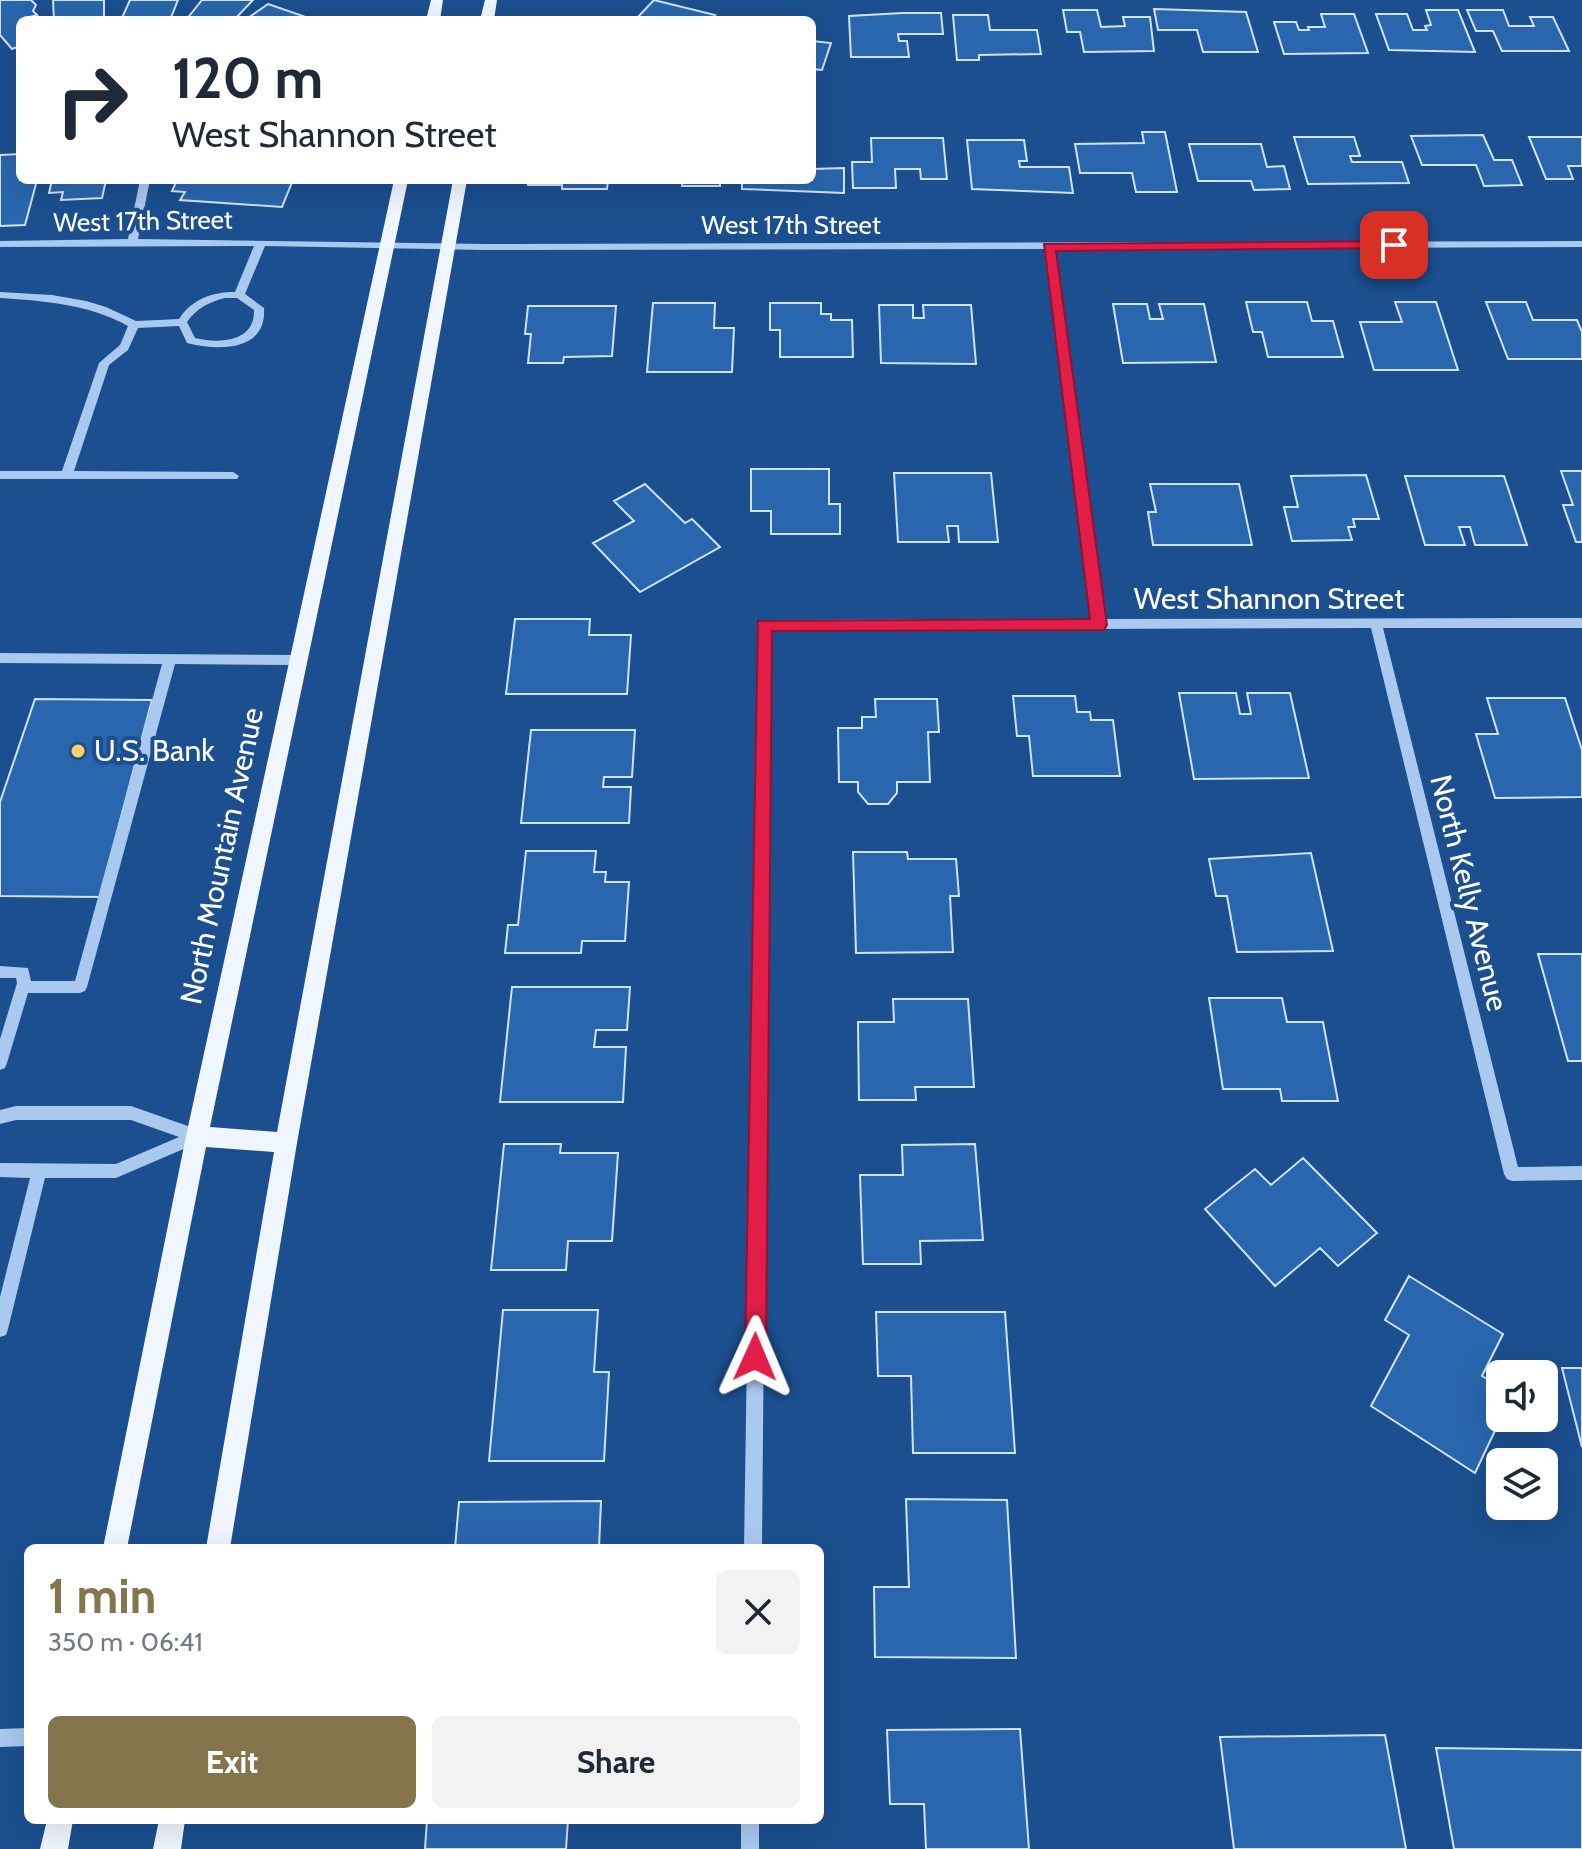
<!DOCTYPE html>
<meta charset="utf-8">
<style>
:root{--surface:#fff;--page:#f2f2f3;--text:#1f2937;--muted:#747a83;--accent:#84754c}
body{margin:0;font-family:Cabin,sans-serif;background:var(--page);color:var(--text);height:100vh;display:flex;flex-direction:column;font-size:30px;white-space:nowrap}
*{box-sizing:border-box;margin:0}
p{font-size:26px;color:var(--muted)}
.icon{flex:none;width:44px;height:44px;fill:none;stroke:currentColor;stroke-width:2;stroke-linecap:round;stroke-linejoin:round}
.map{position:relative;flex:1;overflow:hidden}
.sheet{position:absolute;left:24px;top:1544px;width:800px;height:280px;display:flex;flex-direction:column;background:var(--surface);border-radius:12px;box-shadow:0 8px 32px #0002}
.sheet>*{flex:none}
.guide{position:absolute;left:16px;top:16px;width:800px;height:168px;border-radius:12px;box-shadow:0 8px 32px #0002;background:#fff;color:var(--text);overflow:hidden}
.controls{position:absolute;left:1486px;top:1360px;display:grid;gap:16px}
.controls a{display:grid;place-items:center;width:72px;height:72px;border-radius:12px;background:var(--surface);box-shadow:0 8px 32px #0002;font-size:40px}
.pin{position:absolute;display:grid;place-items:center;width:68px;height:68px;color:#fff;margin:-34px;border-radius:16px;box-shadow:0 4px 12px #0006}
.me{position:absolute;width:88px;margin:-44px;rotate:1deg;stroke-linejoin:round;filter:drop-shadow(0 0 6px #0008)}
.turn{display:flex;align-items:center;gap:28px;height:168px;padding:0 24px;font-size:36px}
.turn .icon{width:104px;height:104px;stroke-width:2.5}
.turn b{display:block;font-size:56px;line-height:68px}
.round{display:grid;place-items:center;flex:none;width:84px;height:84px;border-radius:12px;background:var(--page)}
.summary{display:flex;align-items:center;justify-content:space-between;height:136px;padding:0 24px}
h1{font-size:48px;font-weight:700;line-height:60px;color:var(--accent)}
.primary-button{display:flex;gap:16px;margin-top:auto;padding:16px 24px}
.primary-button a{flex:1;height:92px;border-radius:12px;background:var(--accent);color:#fff;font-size:32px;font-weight:700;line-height:92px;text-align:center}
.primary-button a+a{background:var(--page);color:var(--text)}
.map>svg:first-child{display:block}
.building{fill:#2a66ad;stroke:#cfe3fa;stroke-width:2}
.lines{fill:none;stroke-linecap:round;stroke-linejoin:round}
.minor{fill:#a9c9ee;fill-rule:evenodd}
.major{fill:#f0f6ff;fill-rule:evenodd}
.route{fill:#e11d48;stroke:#92132f;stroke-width:2}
.poi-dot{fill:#ffd166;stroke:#1b4f8f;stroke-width:3}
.labels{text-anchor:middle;stroke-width:8;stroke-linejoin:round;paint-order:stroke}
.far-street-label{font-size:26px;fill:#fff;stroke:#1b4f8f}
.street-label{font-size:30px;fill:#fff;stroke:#1b4f8f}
.poi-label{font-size:30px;fill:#fff;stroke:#1b4f8f;text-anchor:start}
</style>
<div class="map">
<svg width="1582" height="1849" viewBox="0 0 1582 1849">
<rect width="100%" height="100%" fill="#1b4f8f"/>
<path class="building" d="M0,0H31L36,5L33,11L37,15L20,20V46L12,49L0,35Z
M53,0H104V20H54Z
M130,0H178L170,20H121Z
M202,0H253L234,20H186Z
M654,0L715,15L711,19L715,20H635Z
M268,4L303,16L298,20H245Z
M1154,9L1246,12L1258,52H1203L1197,30H1158Z
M1063,10H1097L1101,27L1125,26L1123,17H1150L1154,51L1084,52L1080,32H1067Z
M1426,10H1458L1475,52L1389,50L1376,14H1407L1413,30H1427L1425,26L1431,25Z
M1467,10H1503L1509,26H1534L1530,17H1553L1569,51H1502L1493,31H1476Z
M903,13H941L943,34H898L899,41H907L909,57H851L849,16Z
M1321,14H1354L1368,53L1284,54L1274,22H1296L1299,30H1309L1308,27H1325Z
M953,15H988L990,30H1037L1041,54L979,55V60H957Z
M812,41L831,43L822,70L812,69Z
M1142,132H1165L1177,192H1136L1132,173H1080L1075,144L1144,143Z
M1483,135L1494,160H1512L1522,185L1484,186L1476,165H1422L1411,136Z
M1294,137H1354L1360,156H1350L1352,162H1402L1409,183L1308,184Z
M1529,137H1582V166H1568L1573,179H1546Z
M871,138H943L947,179H921L920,169H895L896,188H853L852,162H872Z
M967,140H1024L1027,161H1019L1020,167H1069L1073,193L972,189Z
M1189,144H1261L1267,167L1284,166L1290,189L1254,190L1251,181H1198Z
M20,154V180H37L25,225L0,226V155Z
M844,168V193L742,189V180H812V169Z
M52,180H106L102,198L61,200L63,192L49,193Z
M177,180H293L282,207L180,200L185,192L172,191Z
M529,180H608L607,189H562V185H528Z
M683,180H720V186H682Z
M1246,302H1307L1312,321H1333L1343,357H1268L1262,332H1253Z
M1395,302H1436L1458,370H1374L1360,322H1402Z
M1486,302H1526L1533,320H1577L1582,332V359H1508Z
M653,303H715L714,328H734L732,372H647Z
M770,303H821V314H831V320H852L853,357H780V330H770Z
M1113,304H1147L1150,319H1163L1159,304H1204L1216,362L1123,363Z
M879,305H913V318H924L923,305H971L976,364L881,363Z
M528,306H616L612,356L564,357L563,363H528L531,334H525Z
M751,469H829V504H840V534H771V511H751Z
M1561,471H1582V542H1576L1563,505H1573Z
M894,473H991L998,542H959L958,526H947L949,542H898Z
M1366,475L1379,519H1353L1355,527H1348L1352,540L1292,541L1284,507H1298L1291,476Z
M1405,476H1504L1527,545H1475L1470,527H1459L1465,545H1425Z
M645,484L685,523L692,519L720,547L640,592L593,543L634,521L614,501Z
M1150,484H1239L1252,545H1153L1148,512H1156Z
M515,619H590L589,635H631L627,694H506Z
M1179,693H1236L1240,714H1251L1247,693H1290L1309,778L1194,779Z
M1013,696H1075L1077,712H1090L1091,720H1113L1120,776H1033L1029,736H1017Z
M1487,698H1565L1582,750V797L1495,798L1476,734H1498Z
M35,699L152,700L100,897L0,896V802Z
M875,699H937L939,732H928L930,782H897V793L888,804H868L858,792V782H839L838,728H862V717H876Z
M531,730H635L632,777H604L603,787H631L629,823H521Z
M526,851H596L594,872H606L605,882H629L625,941H582L581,953H505L508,925H518Z
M853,852H907L908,859H956L959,896H950L953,952L856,953Z
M1311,853L1333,951L1237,952L1227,896H1216L1209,859Z
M1538,954H1582V1061H1568Z
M512,987H630L627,1030H596L594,1047H626L623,1102H500Z
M1209,998H1282L1287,1022H1323L1338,1101H1282L1280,1089H1223Z
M893,999H968L974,1087H915L916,1100H859L858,1022H894Z
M504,1144H561L560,1153H618L612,1241H568L566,1270H491Z
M975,1144L983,1240L920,1241L921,1264H863L860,1175H903L902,1145Z
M1303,1158L1377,1233L1338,1266L1320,1248L1275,1286L1205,1209L1255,1169L1271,1185Z
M1409,1276L1503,1334L1482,1376L1500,1387L1501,1418L1475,1473L1371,1406L1409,1335L1385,1320Z
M503,1310H598L594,1372H609L604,1461H489Z
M876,1312H1005L1015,1453H913L911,1376H878Z
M1562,1368H1582V1447Z
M906,1499L1007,1500L1016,1658L875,1657L874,1587H909Z
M601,1501L599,1548H455L459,1502Z
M1020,1729L1029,1849H926L924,1804H890L887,1730Z
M1385,1735L1406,1849H1234L1220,1737Z
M1436,1748L1582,1750V1849H1454Z
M427,1820H568L566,1849H425Z"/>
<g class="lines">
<path class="minor" d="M140,180H150L138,239L486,244L1582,241V247L1054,249L1104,619L1582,618V628H1383L1518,1167L1582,1166V1180L1512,1181L1507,1179L1504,1174L1371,628L770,630L762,1548H744L758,625L764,620L1092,619L1044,249L486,250L265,246L245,294L264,308C267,352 218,351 187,343L179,326L138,328L128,350L109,365L74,471L233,472L239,476L237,479H0V471H62L99,363L120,345L128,326C88,304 45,301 0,298V292L52,295L86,301L106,307L136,321L179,319C192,299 212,292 235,292L254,246L0,247V241L128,239ZM225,298H237L254,310C255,342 220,344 195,338L187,322C197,308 209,302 225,298Z
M0,653L299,655L305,660L299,665L175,664L87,987L85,991L80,993H28L7,1063L5,1068L0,1070V1039L17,983L16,978H0V966L28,968L31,981H75L162,664L0,663Z
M16,1106H131L202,1131L205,1136L202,1141L116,1178H45L8,1329L6,1335L0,1337V1297L30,1178L0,1177V1163L116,1164L179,1137L131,1120H16L0,1124V1110Z
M28,1728V1746L0,1747V1729Z
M741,1820H759V1849H741Z"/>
<path class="major" d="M431,0H443L440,20H426Z
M485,0H497L494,20H480Z
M394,180H408L210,1127L277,1132L453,180H467L297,1143L230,1548H206L274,1152L206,1147L127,1548H103L186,1136Z
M47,1820H73L68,1849H40Z
M159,1820H185L181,1849H153Z"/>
</g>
<path class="route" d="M1394,241L1399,242V248L1056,251L1107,625L1104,630L772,631L766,1357L763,1365L755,1368L748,1365L745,1357L758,621L1090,619L1044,244Z"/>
<circle class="poi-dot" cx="78" cy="751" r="8"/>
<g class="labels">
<g class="far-street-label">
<text transform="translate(143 221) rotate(-1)" y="9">West 17th Street</text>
<text x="791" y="234">West 17th Street</text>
</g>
<g class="street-label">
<text x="1269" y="609">West Shannon Street</text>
<text transform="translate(222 856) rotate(-78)" y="10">North Mountain Avenue</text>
<text transform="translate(1469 893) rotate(76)" y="10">North Kelly Avenue</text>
</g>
<g class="poi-label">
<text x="94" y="761">U.S. Bank</text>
</g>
</g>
</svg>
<div class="controls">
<a><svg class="icon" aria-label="sound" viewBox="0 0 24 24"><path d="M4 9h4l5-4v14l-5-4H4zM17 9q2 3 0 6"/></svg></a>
<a><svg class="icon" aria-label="layers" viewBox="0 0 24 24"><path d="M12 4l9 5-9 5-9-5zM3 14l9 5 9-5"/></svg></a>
</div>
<div class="pin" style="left:1394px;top:245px;background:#d93025"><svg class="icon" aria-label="arrive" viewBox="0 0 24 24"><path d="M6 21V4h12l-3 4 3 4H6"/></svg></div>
<svg class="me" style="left:755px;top:1357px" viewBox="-20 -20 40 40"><path d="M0-17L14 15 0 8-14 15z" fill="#e11d48" stroke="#fff" stroke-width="4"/></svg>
<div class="guide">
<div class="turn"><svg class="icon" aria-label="right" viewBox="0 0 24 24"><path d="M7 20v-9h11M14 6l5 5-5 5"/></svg><div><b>120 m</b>West Shannon Street</div></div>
</div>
<section class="sheet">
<div class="summary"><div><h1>1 min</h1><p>350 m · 06:41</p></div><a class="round"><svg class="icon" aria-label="close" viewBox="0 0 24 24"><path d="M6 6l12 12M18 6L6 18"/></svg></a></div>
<div class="primary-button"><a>Exit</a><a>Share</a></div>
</section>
</div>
